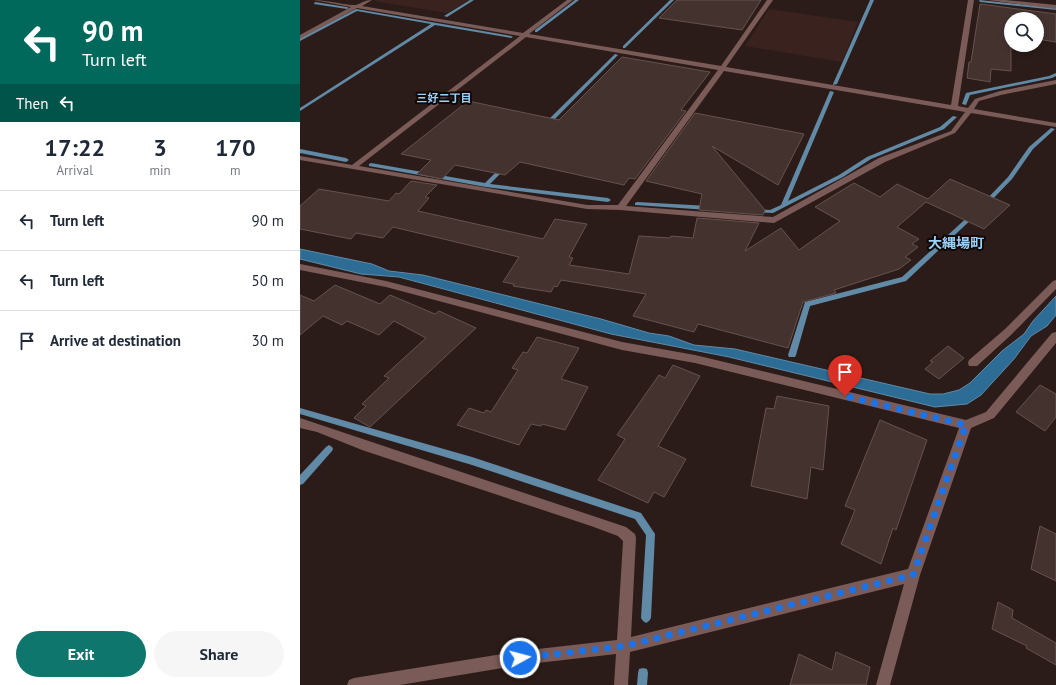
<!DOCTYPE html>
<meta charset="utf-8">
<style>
:root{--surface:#fff;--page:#f6f6f7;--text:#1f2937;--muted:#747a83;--line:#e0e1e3;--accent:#0f766e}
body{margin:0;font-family:"PT Sans","Noto Sans JP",sans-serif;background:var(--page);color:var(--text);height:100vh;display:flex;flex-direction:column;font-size:15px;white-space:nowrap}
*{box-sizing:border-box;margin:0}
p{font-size:13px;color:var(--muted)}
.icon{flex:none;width:22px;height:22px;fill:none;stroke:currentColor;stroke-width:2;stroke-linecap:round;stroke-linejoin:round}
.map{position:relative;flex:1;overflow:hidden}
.details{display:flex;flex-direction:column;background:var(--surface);width:300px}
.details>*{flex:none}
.top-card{background:#00695c;color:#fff;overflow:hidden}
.tools{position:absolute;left:704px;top:12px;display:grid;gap:8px}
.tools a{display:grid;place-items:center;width:40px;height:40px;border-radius:50%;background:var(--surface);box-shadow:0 2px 6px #0003;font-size:20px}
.pin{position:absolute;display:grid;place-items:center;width:34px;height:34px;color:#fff;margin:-41px -17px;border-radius:50% 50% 50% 0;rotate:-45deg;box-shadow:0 0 4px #0007}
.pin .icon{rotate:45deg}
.me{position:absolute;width:44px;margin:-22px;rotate:83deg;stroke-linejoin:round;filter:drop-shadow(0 0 3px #0008)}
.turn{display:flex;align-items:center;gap:14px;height:84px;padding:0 16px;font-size:18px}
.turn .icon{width:52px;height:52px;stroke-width:2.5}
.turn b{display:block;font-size:28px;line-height:34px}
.then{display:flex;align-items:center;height:38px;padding:0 16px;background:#0003;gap:8px;font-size:15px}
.eta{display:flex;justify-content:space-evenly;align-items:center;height:68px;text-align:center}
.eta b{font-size:24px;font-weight:700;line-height:28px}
.button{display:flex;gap:8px;margin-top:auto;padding:8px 16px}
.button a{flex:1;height:46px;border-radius:24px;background:var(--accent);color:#fff;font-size:16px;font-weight:700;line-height:46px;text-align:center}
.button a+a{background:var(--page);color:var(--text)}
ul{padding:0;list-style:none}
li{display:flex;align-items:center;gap:12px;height:60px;padding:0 16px;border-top:1px solid var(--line)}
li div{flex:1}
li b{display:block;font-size:15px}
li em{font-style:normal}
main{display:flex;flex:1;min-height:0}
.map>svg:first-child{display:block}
.built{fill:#3a221f}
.water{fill:#2c6c95;stroke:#608aa6}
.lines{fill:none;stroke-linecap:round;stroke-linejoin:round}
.stream{fill:#608aa6;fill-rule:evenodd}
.building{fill:#44322f;stroke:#66524f}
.minor{fill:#7a5b57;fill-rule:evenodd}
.route{stroke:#1a73e8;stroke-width:7;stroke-dasharray:0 12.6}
.labels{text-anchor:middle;stroke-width:4;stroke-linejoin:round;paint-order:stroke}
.far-neighbourhood-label{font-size:11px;font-weight:bold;fill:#9ad2f9;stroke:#100807}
.quarter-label{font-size:14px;font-weight:bold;fill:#9ad2f9;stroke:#100807}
</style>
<main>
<section class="details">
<div class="top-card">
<div class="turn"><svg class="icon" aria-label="left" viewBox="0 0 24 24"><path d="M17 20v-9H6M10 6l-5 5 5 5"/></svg><div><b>90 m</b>Turn left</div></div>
<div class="then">Then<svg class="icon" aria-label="left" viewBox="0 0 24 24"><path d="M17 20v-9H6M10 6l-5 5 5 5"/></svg></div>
</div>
<div class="eta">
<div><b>17:22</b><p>Arrival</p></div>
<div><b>3</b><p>min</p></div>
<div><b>170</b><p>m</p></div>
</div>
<ul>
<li><svg class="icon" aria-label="left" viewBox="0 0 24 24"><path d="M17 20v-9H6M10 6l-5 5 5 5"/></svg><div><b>Turn left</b></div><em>90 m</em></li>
<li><svg class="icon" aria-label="left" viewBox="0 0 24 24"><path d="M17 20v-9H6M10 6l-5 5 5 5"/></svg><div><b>Turn left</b></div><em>50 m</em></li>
<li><svg class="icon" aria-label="arrive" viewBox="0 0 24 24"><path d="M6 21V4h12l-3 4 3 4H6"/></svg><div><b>Arrive at destination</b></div><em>30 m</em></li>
</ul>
<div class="button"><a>Exit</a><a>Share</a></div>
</section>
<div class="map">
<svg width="756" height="685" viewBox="0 0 756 685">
<rect width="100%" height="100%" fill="#2c1c19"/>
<path class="built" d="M76,0H169L147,13L74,1Z
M469,9L558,22L542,62L445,46Z"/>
<path class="water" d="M0,249L72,264L89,271L123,275L301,319L349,333L369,336L394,345L435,349L630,394H643L659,390L670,383L702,351L724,334L733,321L756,296V315L747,326L731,336L714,359L681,395L667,404L635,407L429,357L311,334L99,277L61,274L0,259Z"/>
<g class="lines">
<path class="stream" d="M170,0H174L147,17L144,16Z
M275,0H279L237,32H235V30Z
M370,0H374L325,48H323V46Z
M570,0H574L537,84L533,85V84Z
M679,0L756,8V10L680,2Z
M15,2L47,7L49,8L47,9L14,4Z
M56,9L211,36L213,37L211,38L135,25L0,111V108L131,24L57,11L0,41V38Z
M315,54L318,55L249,125H245V123Z
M756,73V76L752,78L670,95L666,105L662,104L666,93L749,76Z
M530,91L534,92L488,201L539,175L567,157L640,127L653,116L657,117L644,129L571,159L543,177L473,213L453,212L452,211L455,209L470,210L481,205Z
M751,128L755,129L733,149L712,179L688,204H684V202L708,177L729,147Z
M0,149L46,158L49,160L46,162L0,153Z
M71,163L185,183L202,166H206V168L190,184L308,198L311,200L308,202L186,187L69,166V164Z
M337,202L409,206L412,208L409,210L335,205V203Z
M674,212L676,213V215L606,281L510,306L496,355L495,357H489L488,355L505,302L602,277L672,213Z
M0,408L172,457L341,513L355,534L351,618L349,621L346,623L343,621L341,618L346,535L335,519L172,465L0,414Z
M29,445L32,447L33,449L32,451L3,484L0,485V475L26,447Z
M343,668L347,669L348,673L347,685H337L338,673L339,669Z"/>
</g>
<path class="building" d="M377,0H461L442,30L359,18Z
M680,4L756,14V42L737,39V19H711V71L691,69L690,82L667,78L669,62H671Z
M322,57L410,72L381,110L386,111L335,179L329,178L324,185L220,162L205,175L155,165L142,179L117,174L131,160L101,154L168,101L259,120Z
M395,113L504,134L478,185L412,146L465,210L463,215L399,210L402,194L346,181Z
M650,179L710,205L684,229L626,202L597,227L619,239L612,244L618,247L605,257L611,260L599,269L534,290L536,293L503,302L488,348L398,324L394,332L333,316L346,294L261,280L257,287L254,286L251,292L213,286L214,284L203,282L219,257L93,227L83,238L56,233L51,239L0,229V206L19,189L89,201L96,193L99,194L111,181L137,185L125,197L129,198L118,211L243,239L255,219L287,224L269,257L273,258L269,265L329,274L339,236L370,238L371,236L393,238L397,218L459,223L445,251L481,228L499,250L540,221L515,207L554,183L580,197L597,184L628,199Z
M35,285L80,304L90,295L135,314L139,311L176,328L70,427L54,418L66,406L62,404L89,378L84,376L126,338L94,321L79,335L47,321L42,325L23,316L0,335V295L14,301Z
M237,337L279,348L261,379L288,387L265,430L242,424L241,426L231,424L219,445L157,425L169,408L184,413L186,410L191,412L218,370L212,368L223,352L227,353Z
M648,346L664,358L639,379L625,369L633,362L630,361Z
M373,365L400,376L358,446L386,459L364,497L354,492L348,503L298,480L325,439L317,435L359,375L365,378Z
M740,385L756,394V417L745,431L716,412Z
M477,396L529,406L523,470L511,467L507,499L451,486L466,408L474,409Z
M580,420L627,440L596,530L593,528L581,564L541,544L555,510L545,506Z
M740,526L756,534V581L731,569Z
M698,602L713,610L712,618L756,643V665L726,648L727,646L692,629Z
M536,652L570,667L566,685H490L499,654L532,670Z"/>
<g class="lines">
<path class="minor" d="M14,0C24,0 51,6 56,5C62,3 65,0 72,0L62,6L223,33L267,0H273L229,34L421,66L467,0H473L426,67L651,105L668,0H674L658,106L668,108L675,99L700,91L756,80V84L701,95L679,101L674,109L756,123V127L671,113L655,133L585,162L474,223L320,210L287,209L0,160V156L52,165L220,36L57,8L0,39V35L51,7ZM226,37L418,70L318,205H287L59,166ZM424,71L654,110L665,112L651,131L579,158L473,217L326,206Z
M688,0H705L756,5V9Z
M0,264L86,281L322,342L395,355L666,420L686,412L752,333L756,332V343L694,418L671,428L620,575L590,685H576L604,584L330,652L328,685H314L316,654L220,665L100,685H47L49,680L54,678L220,651L317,640L323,541L318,536L291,526L62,450L17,432L0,428V418L326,527L335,534L336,538L331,637L608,569L659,428L395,363L322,350L86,287L0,270Z
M756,280V289L711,335L677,366H669L668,363L669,360L705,329L753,281Z"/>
</g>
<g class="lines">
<path class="route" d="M220,658L324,646L613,575L666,425L545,396"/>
</g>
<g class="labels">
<g class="far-neighbourhood-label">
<text x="144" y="102">三好二丁目</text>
</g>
<g class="quarter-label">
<text x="656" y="248">大縄場町</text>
</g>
</g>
</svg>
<div class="tools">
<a><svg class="icon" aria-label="search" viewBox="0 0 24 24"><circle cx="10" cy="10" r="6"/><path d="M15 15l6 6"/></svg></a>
</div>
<div class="pin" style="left:545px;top:396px;background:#d93025"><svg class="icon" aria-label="arrive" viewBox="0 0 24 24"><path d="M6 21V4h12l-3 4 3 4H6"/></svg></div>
<svg class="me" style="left:220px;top:658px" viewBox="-20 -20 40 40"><circle r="17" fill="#1a73e8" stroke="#fff" stroke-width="3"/><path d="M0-11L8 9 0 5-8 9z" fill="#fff"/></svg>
</div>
</main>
